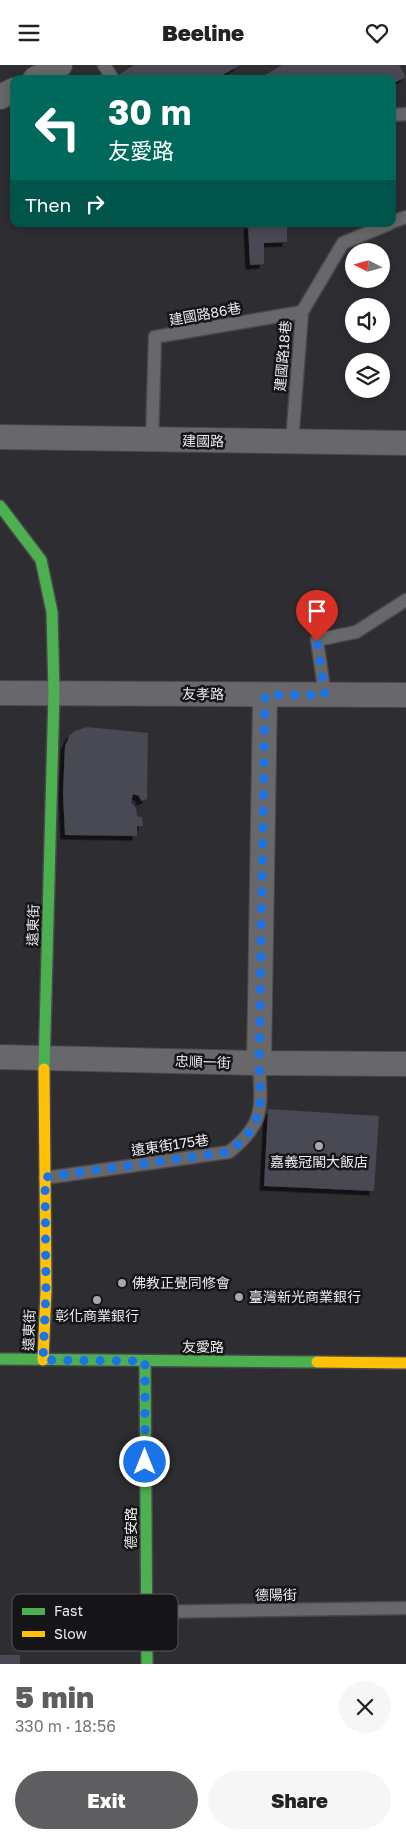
<!DOCTYPE html>
<meta charset="utf-8">
<style>
:root{--surface:#fff;--page:#f6f6f6;--text:#222;--muted:#767676;--accent:#5e5e60}
body{margin:0;font-family:"Golos Text","Noto Sans TC",sans-serif;background:var(--page);color:var(--text);height:100vh;display:flex;flex-direction:column;font-size:19px;white-space:nowrap}
*{box-sizing:border-box;margin:0}
p{font-size:16px;color:var(--muted)}
.icon{flex:none;width:28px;height:28px;fill:none;stroke:currentColor;stroke-width:2;stroke-linecap:round;stroke-linejoin:round}
.map{position:relative;height:1599px;overflow:hidden}
.drawer{display:flex;flex-direction:column;background:var(--surface);flex:1}
.drawer>*{flex:none}
.banner{position:absolute;left:10px;top:10px;width:386px;height:152px;border-radius:10px;box-shadow:0 2px 12px #0003;background:#00695c;color:#fff;overflow:hidden}
.needle{width:32px;rotate:276deg}
.tools{position:absolute;left:345px;top:178px;display:grid;gap:10px}
.tools a{display:grid;place-items:center;width:45px;height:45px;border-radius:50%;background:var(--surface);box-shadow:0 2px 12px #0003;font-size:25px}
.pin{position:absolute;display:grid;place-items:center;width:42px;height:42px;color:#fff;margin:-51px -21px;border-radius:50% 50% 50% 0;rotate:-45deg;box-shadow:0 0 5px #0007}
.pin .icon{rotate:45deg}
.me{position:absolute;width:55px;margin:-28px;rotate:0deg;stroke-linejoin:round;filter:drop-shadow(0 0 4px #0008)}
.turn{display:flex;align-items:center;gap:18px;height:105px;padding:0 15px;font-size:22px}
.turn .icon{width:65px;height:65px;stroke-width:2.5}
.turn b{display:block;font-size:35px;line-height:42px}
.then{display:flex;align-items:center;height:48px;padding:0 15px;background:#0003;gap:10px;font-size:19px}
.round{display:grid;place-items:center;flex:none;width:52px;height:52px;border-radius:26px;background:var(--page)}
.head{display:flex;align-items:center;justify-content:space-between;height:85px;padding:0 15px}
h1{font-size:30px;font-weight:800;line-height:38px;color:var(--accent)}
.primary-button{display:flex;gap:10px;margin-top:auto;padding:10px 15px}
.primary-button a{flex:1;height:58px;border-radius:30px;background:var(--accent);color:#fff;font-size:20px;font-weight:800;line-height:58px;text-align:center}
.primary-button a+a{background:var(--page);color:var(--text)}
header{display:flex;justify-content:space-between;align-items:center;height:65px;padding:0 15px;background:var(--surface);font-size:22px;font-weight:800}
.map>svg:first-child{display:block}
.building{fill:#484852;filter:url(#shadow)}
.lines{fill:none;stroke-linecap:round;stroke-linejoin:round}
.lane-casing{stroke:#49484c;stroke-width:15}
.street-casing{stroke:#49484c;stroke-width:26}
.fast-casing{stroke:#49484c;stroke-width:14}
.slow-casing{stroke:#49484c;stroke-width:14}
.lane{stroke:#68686b;stroke-width:12}
.street{stroke:#68686b;stroke-width:24}
.fast{stroke:#4caf50;stroke-width:11}
.slow{stroke:#ffc107;stroke-width:11}
.route{stroke:#1a73e8;stroke-width:9;stroke-dasharray:0 16.2}
.poi-dot{fill:#a7a7ac;stroke:#151518;stroke-width:2}
.labels{text-anchor:middle;stroke-width:5;stroke-linejoin:round;paint-order:stroke}
.street-label{font-size:14px;fill:#e9e9ee;stroke:#151518}
.poi-label{font-size:14px;fill:#e9e9ee;stroke:#151518}
.key{fill:#151518;stroke:#555558;stroke-width:1}
.key-label{font-size:14px;fill:#e9e9ee}
</style>
<header><svg class="icon" aria-label="menu" viewBox="0 0 24 24"><path d="M4 6h16M4 12h16M4 18h16"/></svg>Beeline<svg class="icon" aria-label="heart" viewBox="0 0 24 24"><path d="M12 20l-8-8c-3-5 5-10 8-4 3-6 11-1 8 4z"/></svg></header>
<div class="map">
<svg width="406" height="1599" viewBox="0 0 406 1599">
<defs>
<filter id="shadow"><feDropShadow dx="-4.5" dy="4.5" stdDeviation="0" flood-color="#0009"/></filter>
</defs>
<rect width="100%" height="100%" fill="#2d2d32"/>
<path class="building" d="M134,0H240L216,14H122L120,9Z
M282,0H399L406,12L392,19V14H258Z
M248,159H287V177L264,178V199L250,200Z
M87,662L148,668L147,734L141,736L139,731L133,729L131,737L136,743L137,751L142,752L143,761H137V771L65,770L63,728L65,681L70,670L75,666Z
M268,1044L379,1051L374,1126L264,1121Z
M0,1590H20V1599H0Z"/>
<g class="lines">
<defs>
<path id="lane" d="M104,0L113,14
M392,50L406,49
M392,157L406,152
M152,375L155,272L302,247
M292,377L302,247L343,178L389,159
M325,630L317,575L356,567L406,535
M45,1113L229,1087C266,1058 261,1041 259,998
M146,1547L406,1543"/>
<path id="street" d="M35,14L60,0
M0,32L14,25
M0,372L406,378
M0,628L406,630
M0,992L259,998L406,999
M259,998L265,630"/>
<path id="fast" d="M0,441L41,495L52,547L54,628L44,1004
M0,1294L317,1297
M145,1296L147,1599"/>
<path id="slow" d="M43,1295L46,1226L44,1004
M317,1297L406,1298"/>
</defs>
<use href="#lane" class="lane-casing"/>
<use href="#street" class="street-casing"/>
<use href="#fast" class="fast-casing"/>
<use href="#slow" class="slow-casing"/>
<use href="#lane" class="lane"/>
<use href="#street" class="street"/>
<use href="#fast" class="fast"/>
<use href="#slow" class="slow"/>
</g>
<g class="lines">
<path class="route" d="M145,1397V1296L43,1295L46,1226L45,1112L229,1087C265,1059 261,1040 259,998L265,630H325L317,576"/>
</g>
<g class="poi-dot">
<circle cx="319" cy="1081" r="5"/>
<circle cx="122" cy="1218" r="5"/>
<circle cx="239" cy="1232" r="5"/>
<circle cx="97" cy="1235" r="5"/>
</g>
<g class="labels">
<g class="street-label">
<text transform="translate(205 249) rotate(-10)" y="5">建國路86巷</text>
<text transform="translate(283 291) rotate(-85)" y="5">建國路18巷</text>
<text transform="translate(203 376) rotate(1)" y="5">建國路</text>
<text transform="translate(203 629) rotate(1)" y="5">友孝路</text>
<text transform="translate(33 860) rotate(-88)" y="5">遠東街</text>
<text transform="translate(203 997) rotate(2)" y="5">忠順一街</text>
<text transform="translate(170 1080) rotate(-8)" y="5">遠東街175巷</text>
<text transform="translate(29 1265) rotate(-88)" y="5">遠東街</text>
<text x="203" y="1287">友愛路</text>
<text transform="translate(131 1463) rotate(-90)" y="5">德安路</text>
<text transform="translate(276 1530) rotate(-1)" y="5">德陽街</text>
</g>
<g class="poi-label">
<text x="319" y="1102">嘉義冠閣大飯店</text>
<text x="132" y="1223" text-anchor="start">佛教正覺同修會</text>
<text x="249" y="1237" text-anchor="start">臺灣新光商業銀行</text>
<text x="97" y="1256">彰化商業銀行</text>
</g>
</g>
<rect x="12" y="1529" width="166" height="57" rx="8" class="key"/>
<rect x="22" y="1543" width="23" height="7" fill="#4caf50"/>
<rect x="22" y="1566" width="23" height="6" fill="#ffc107"/>
<g class="key-label">
<text x="54" y="1551">Fast</text>
<text x="54" y="1574">Slow</text>
</g>
</svg>
<div class="tools">
<a><svg class="needle" viewBox="-14 -14 28 28"><path d="M0-13l5 13h-10z" fill="#e53935"/><path d="M0 13l5-13h-10z" fill="#767676"/></svg></a>
<a><svg class="icon" aria-label="sound" viewBox="0 0 24 24"><path d="M4 9h4l5-4v14l-5-4H4zM17 9q2 3 0 6"/></svg></a>
<a><svg class="icon" aria-label="layers" viewBox="0 0 24 24"><path d="M12 4l9 5-9 5-9-5zM3 14l9 5 9-5"/></svg></a>
</div>
<div class="pin" style="left:317px;top:576px;background:#d93025"><svg class="icon" aria-label="arrive" viewBox="0 0 24 24"><path d="M6 21V4h12l-3 4 3 4H6"/></svg></div>
<svg class="me" style="left:145px;top:1397px" viewBox="-20 -20 40 40"><circle r="17" fill="#1a73e8" stroke="#fff" stroke-width="3"/><path d="M0-11L8 9 0 5-8 9z" fill="#fff"/></svg>
<div class="banner">
<div class="turn"><svg class="icon" aria-label="left" viewBox="0 0 24 24"><path d="M17 20v-9H6M10 6l-5 5 5 5"/></svg><div><b>30 m</b>友愛路</div></div>
<div class="then">Then<svg class="icon" aria-label="right" viewBox="0 0 24 24"><path d="M7 20v-9h11M14 6l5 5-5 5"/></svg></div>
</div>
</div>
<section class="drawer">
<div class="head"><div><h1>5 min</h1><p>330 m · 18:56</p></div><a class="round"><svg class="icon" aria-label="close" viewBox="0 0 24 24"><path d="M6 6l12 12M18 6L6 18"/></svg></a></div>
<div class="primary-button"><a>Exit</a><a>Share</a></div>
</section>
